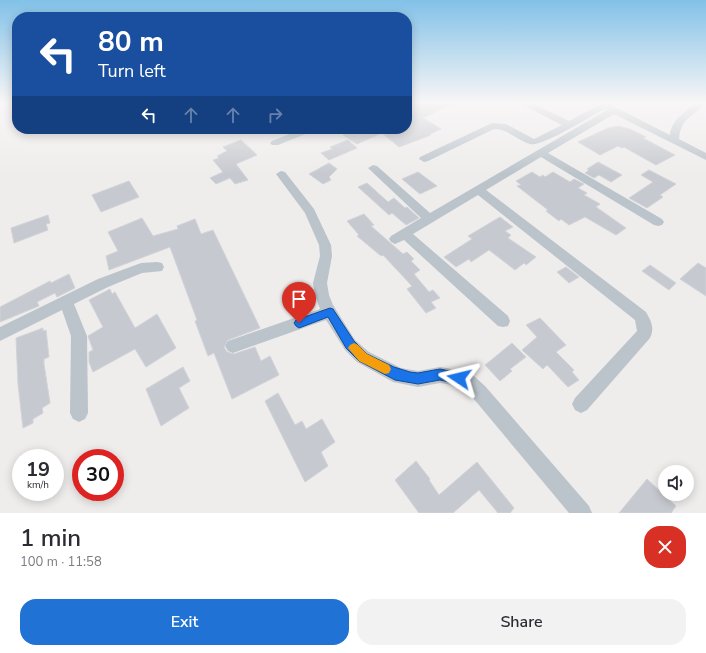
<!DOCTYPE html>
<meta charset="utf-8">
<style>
:root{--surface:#fff;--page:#f2f2f3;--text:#2b2b33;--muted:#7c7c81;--accent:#2072d5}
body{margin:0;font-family:"Nunito Sans",sans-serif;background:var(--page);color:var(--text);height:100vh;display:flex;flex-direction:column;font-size:15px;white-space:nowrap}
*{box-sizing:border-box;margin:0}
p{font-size:13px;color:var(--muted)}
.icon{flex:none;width:22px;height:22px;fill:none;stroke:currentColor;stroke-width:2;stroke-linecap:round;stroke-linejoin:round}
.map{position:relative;height:513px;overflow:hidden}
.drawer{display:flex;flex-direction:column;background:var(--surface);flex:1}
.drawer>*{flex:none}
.top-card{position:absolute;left:12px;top:12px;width:400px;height:122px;border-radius:16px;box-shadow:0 2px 10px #0003;background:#1a4fa0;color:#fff;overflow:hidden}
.fabs{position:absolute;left:658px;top:465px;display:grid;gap:8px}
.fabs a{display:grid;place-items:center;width:36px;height:36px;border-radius:50%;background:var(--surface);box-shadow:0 2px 10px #0003;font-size:20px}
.speed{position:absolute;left:12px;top:449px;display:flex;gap:8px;font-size:20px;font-weight:700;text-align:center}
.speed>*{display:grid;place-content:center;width:52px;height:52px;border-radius:50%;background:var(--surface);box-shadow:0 2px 10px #0003;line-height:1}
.speed small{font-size:10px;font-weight:400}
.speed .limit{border:6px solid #d22;background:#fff;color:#111}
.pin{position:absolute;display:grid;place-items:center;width:34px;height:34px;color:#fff;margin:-41px -17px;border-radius:50% 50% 50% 0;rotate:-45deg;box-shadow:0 0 4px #0007}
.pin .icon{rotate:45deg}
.me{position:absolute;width:44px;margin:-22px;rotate:280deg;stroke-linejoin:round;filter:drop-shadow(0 0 3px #0008)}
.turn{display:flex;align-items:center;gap:14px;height:84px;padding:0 20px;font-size:18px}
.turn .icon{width:52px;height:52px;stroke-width:2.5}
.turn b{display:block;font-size:28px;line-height:34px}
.lanes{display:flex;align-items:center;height:38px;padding:0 20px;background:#0003;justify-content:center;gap:20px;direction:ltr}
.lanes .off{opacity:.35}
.round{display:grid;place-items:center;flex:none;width:42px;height:42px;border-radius:16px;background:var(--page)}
.headline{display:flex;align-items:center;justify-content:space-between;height:68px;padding:0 20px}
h1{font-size:24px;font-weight:600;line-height:30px}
.action{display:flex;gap:8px;margin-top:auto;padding:8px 20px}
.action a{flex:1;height:46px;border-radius:16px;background:var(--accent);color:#fff;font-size:16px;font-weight:600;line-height:46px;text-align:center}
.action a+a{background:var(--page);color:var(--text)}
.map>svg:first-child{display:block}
.building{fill:#c6c9cf;stroke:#d0d3d8}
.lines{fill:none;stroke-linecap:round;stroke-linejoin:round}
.minor{fill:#bbc4cb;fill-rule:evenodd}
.route{fill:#1a73e8;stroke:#114b97}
.slow{fill:#f59e0b}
</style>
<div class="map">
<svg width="706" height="513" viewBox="0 0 706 513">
<rect width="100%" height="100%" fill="#efecec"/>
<path class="building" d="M407,102H456L423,118L441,129L430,134L431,135L399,147L382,133L357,144L343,135L357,129H407Z
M618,126L630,129L646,137L643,138L675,155L656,165L624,147L622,148L618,146L600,155L578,142L608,128Z
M241,140L257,155L236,164L248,180L235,184L230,178L216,184L210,178L223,172L213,160L219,158L217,156L227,151L223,147Z
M348,140L357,148L329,160L321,153L332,149L330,147Z
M598,162L622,175L611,182L599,175L594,178L585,173L589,170L587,169Z
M329,163L337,169L329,177L331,180L323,184L309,174Z
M649,170L676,184L660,195L663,197L647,208L629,198L653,182L641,175Z
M418,172L437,186L420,194L402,179Z
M532,172L540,177L543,175L545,177L553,172L570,182L574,179L584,184L578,188L587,193L584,195L600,204L596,207L626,228L616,235L585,217L569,225L561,219L559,221L546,211L548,210L517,186L521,185L516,181Z
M129,181L139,197L101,212L92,195Z
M367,183L388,202L394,198L405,208L407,207L419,218L406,225L392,213L389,215L358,187Z
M364,214L374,225L371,226L403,254L407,252L414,259L411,261L420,270L414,274L429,292L433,290L440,298L431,302L436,308L426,313L407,289L412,286L383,255L381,256L357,236L359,235L347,221Z
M48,215L50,223L46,224L48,230L14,243L11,228Z
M500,217L513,227L505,231L511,235L508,238L536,257L526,265L524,263L515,270L489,250L471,262L469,259L456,267L444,257L472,239L468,236Z
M142,218L153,236L178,229L177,226L195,219L201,234L213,230L260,328L228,340L224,347L227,352L234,354L255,347L261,361L270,356L279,375L232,399L214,353L208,356L195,321L197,320L170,247L109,270L106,256L118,251L108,232Z
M698,263L706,268V296L680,279Z
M650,265L676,283L669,290L642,271Z
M566,267L575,274L579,277L569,283L557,272Z
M69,274L75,288L57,297L55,293L37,302L39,306L0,322V307L50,281L51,283Z
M110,289L112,294L115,292L135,328L157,314L176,348L146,367L135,349L93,372L89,362V352L93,350L88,336L103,327L89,300Z
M540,318L566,345L556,352L574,370L572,372L579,380L568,387L547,365L543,369L522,350L537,337L526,325Z
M43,328V331L46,330L49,357L44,359V364L50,403L42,408L43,413L33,419V423L23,428L18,384L16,338Z
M512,343L526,357L510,369L512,371L500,381L485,365Z
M183,367L190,381L179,388L189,408L161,426L146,389Z
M278,393L295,425L302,421L306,429L322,419L335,442L321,452L328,466L305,482L265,401Z
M416,461L430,479L429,480L439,495L477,462L514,508L510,513H498L479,490L453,513H419L395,480Z
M647,479L676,506L671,513H619Z"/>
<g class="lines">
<path class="minor" d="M530,102L569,121L605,102L670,135C671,120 686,111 697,102H706C694,118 681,116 679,139L706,153V160L614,114L548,153L662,219L664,222L662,225L658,226L654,225L541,157L486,190L646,312C651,321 655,328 650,338L587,410L581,413L575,410L572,404L575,398L637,331L635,320L478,195L413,234L508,316L510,321L508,326L503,327L498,326L404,240L395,244L391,242L389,239L391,236L421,218L368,168L373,165L377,166L430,213L607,110L605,109C592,115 541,148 530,144C517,140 508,129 494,129L428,161L424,162L419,159L420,157L492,123L506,124L534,139L562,125L527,107L526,105L527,103Z
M302,129H315L313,131L278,145H272L270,143L272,141Z
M281,171L285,172L314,209L331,245L332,256L327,283L329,295L333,305L355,340L369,352L401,368L418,371L440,367L447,368L474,376L485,386L589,506L592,513H569L473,398L463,389L447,384L440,383L418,387L393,382L357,362L345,350L326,320L233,353L228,351L225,346L228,341L320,309L315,295L313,283L320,256L319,245L305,213L276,174Z
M157,262L162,263L164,267L162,271L142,273L108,287L74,304L87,336L88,413L85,419L79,422L73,419L70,413L71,336L62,310L0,341V327L98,279L141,263Z"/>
</g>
<linearGradient id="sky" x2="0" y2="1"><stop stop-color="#82c1e8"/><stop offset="0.59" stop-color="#f8f6f6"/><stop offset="1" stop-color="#f8f6f6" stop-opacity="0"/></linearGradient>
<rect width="706" height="174" fill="url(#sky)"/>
<path class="route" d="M330,308L333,309L354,341L367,354L394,367L410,372L418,373L440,369L463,374L465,378L463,382L459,384L440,380L418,384L395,380L359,361L346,348L328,317L299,328L296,326L294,323L296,320Z"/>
<path class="slow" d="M354,343L358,345L367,354L389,365L391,369L389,373L385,374L359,361L348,348L350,345Z"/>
</svg>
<div class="fabs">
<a><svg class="icon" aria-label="sound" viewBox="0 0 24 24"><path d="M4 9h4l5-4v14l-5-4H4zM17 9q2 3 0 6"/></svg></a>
</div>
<div class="speed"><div>19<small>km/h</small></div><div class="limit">30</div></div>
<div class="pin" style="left:299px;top:323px;background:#d93025"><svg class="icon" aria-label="arrive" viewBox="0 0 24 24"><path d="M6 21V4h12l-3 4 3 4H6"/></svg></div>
<svg class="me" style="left:459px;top:378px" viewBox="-20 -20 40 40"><path d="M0-17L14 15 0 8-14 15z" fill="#1a73e8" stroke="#fff" stroke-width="4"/></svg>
<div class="top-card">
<div class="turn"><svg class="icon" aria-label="left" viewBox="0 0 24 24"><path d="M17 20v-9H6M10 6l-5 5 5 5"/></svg><div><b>80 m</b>Turn left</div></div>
<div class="lanes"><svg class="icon" aria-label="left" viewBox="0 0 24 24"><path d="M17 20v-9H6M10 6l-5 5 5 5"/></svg><svg class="icon off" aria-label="ahead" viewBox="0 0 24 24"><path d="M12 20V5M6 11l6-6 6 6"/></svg><svg class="icon off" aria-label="ahead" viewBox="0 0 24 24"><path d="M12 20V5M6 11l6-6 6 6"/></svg><svg class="icon off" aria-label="right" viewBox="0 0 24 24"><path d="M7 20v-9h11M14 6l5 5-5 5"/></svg></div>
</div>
</div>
<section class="drawer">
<div class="headline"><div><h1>1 min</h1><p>100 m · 11:58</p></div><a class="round" style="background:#d93025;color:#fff"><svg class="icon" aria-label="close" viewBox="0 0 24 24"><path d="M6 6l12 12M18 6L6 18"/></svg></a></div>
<div class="action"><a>Exit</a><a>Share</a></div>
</section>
